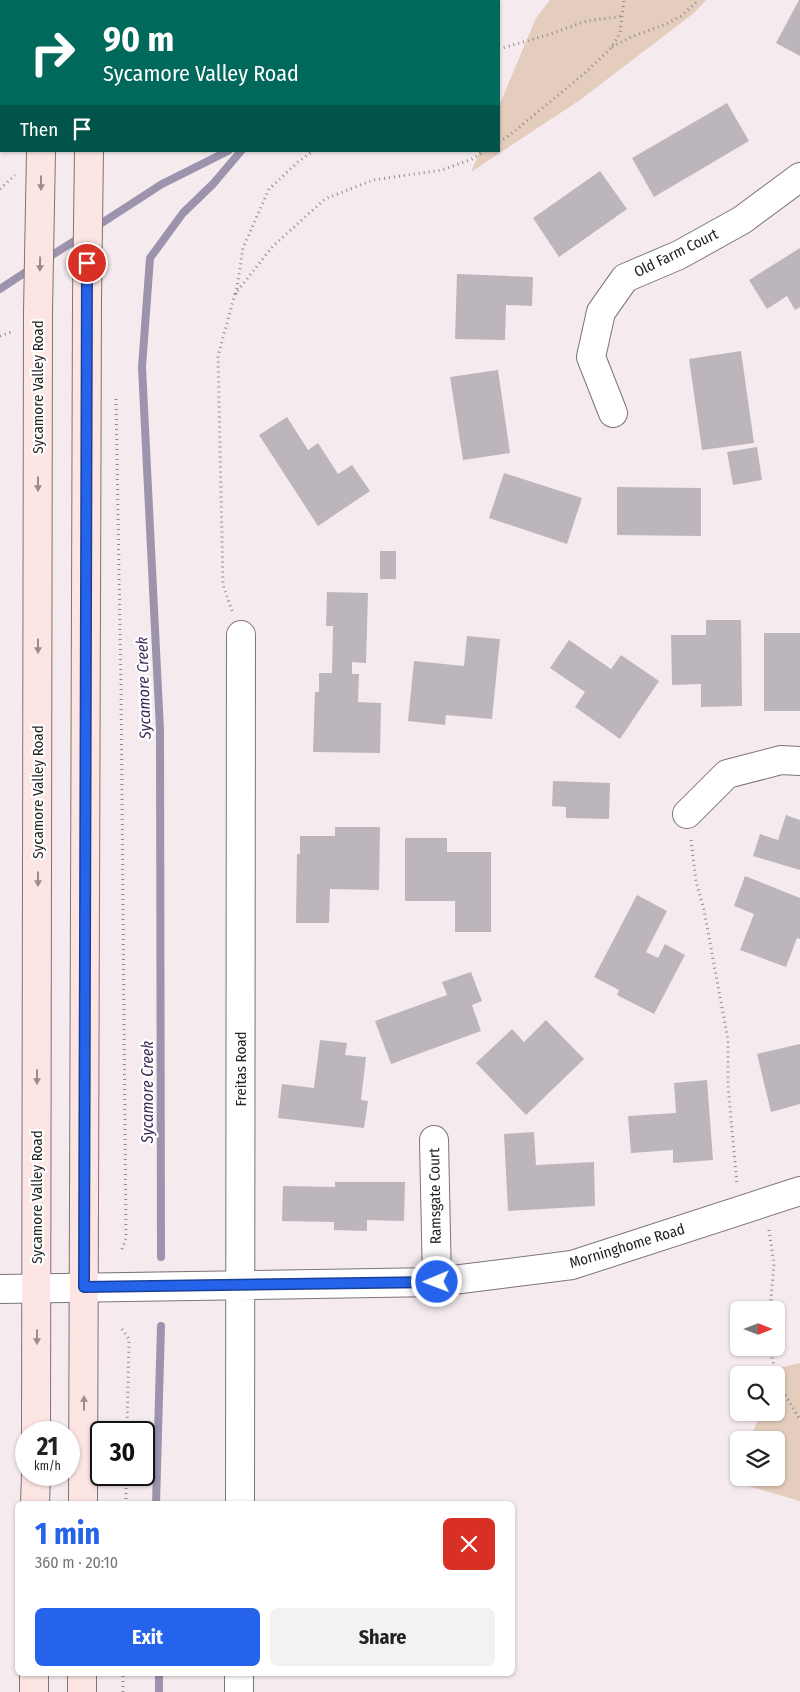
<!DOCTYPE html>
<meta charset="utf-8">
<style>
:root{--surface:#fff;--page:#f2f2f2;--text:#222;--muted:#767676;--accent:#2563eb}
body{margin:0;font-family:"Fira Sans Condensed",sans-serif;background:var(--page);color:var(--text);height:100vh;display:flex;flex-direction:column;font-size:19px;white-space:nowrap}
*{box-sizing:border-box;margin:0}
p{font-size:16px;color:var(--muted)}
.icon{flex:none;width:28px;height:28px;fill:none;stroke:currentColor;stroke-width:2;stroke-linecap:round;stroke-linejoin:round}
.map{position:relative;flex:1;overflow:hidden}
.details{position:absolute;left:15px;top:1501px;width:500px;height:175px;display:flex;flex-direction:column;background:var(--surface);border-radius:8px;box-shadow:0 1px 4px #0004}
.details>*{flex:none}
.hud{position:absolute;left:0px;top:0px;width:500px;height:152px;box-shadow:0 1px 4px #0004;background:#00695c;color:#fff;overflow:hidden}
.needle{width:32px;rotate:90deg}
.controls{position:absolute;left:730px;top:1301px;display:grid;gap:10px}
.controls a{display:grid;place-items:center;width:55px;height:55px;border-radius:8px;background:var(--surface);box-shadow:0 1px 4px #0004;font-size:25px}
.speed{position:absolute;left:15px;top:1421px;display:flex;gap:10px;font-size:25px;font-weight:700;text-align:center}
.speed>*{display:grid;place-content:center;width:65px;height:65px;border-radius:50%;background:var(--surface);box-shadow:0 1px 4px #0004;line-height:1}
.speed small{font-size:12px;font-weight:400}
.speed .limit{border:2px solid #111;border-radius:8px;background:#fff;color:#111}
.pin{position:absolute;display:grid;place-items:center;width:42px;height:42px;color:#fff;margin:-21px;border:2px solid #fff;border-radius:50%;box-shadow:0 1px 5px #0007}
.me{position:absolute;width:55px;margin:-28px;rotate:269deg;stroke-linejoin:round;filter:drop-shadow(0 0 4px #0008)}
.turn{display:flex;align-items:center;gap:18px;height:105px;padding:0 20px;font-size:22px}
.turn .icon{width:65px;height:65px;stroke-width:2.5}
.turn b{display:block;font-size:35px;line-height:42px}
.then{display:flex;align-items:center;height:48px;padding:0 20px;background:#0003;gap:10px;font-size:19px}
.round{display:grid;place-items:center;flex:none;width:52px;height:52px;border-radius:8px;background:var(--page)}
.headline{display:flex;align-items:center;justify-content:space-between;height:85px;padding:0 20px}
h1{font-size:30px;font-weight:700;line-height:38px;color:var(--accent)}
.button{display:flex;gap:10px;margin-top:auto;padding:10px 20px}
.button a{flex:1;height:58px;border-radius:8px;background:var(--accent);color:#fff;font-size:20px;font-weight:700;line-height:58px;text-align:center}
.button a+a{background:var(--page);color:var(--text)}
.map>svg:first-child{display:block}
.green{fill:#e4cdbc}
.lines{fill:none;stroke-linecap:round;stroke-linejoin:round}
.stream{stroke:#9c93ad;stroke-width:8}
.building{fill:#bcb6bc}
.minor-casing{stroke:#7d7476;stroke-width:30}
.secondary-casing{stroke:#7d7476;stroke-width:30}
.path{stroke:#918a8c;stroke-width:3;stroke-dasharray:1 4;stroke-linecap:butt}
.minor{stroke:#fff;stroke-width:28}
.secondary{stroke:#fce5e2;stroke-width:28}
.oneway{fill:#9b8d8c}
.route-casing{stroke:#184099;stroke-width:12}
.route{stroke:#2563eb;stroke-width:9}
.labels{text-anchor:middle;stroke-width:4.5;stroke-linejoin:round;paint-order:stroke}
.street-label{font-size:15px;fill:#252223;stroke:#fff}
.water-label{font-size:16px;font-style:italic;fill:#3c2a59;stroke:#fff}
</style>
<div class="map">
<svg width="800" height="1692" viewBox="0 0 800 1692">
<rect width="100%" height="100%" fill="#f5ebee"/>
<path class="green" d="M550,0H706L694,13L580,100L471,172L480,151H499V106L536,18Z
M800,1363V1501L731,1481L739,1464V1478H776V1440H749L761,1413L776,1412V1375L779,1368Z"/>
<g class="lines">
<path class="stream" d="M445,1L447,0
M94,228L162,184L228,151
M46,259L82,236
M0,289L32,268
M161,1257L160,730L142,367L150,258L183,213L213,184L241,151
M156,1504L161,1326
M159,1674V1692"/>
</g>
<path class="building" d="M799,0H800V56L776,43Z
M727,103L749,141L654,197L632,158Z
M600,171L627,209L559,257L533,218Z
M800,248V307L795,310L787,296L767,309L749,280Z
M457,274L533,277L532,306L506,305L505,340L455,339Z
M741,351L754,443L702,450L689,359Z
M498,370L510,453L463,460L450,377Z
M287,417L308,450L318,443L338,474L352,465L370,491L318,526L259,435Z
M757,447L762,480L733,485L727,452Z
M504,473L582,498L567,544L489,518Z
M617,487L701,488V536L617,535Z
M380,551H396V579H380Z
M327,592L368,593L366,663L352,662V674H359L358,702L381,703L380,753L313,752L315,692H319V673H332L333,626H326Z
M706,620H741L742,706L701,707V684L672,685L671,635H706Z
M764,633H800V711H764Z
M467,636L500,639L492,719L446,715L445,725L408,721L414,661L464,666Z
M569,640L611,669L621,655L659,681L620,739L575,707L585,692L550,668Z
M553,781L610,783L609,819L566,818V807L552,806Z
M786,815L800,820V870L753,856L760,834L778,840Z
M335,827H380L379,890L330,889L329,923H296L297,854H300V836H335Z
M405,838H447V852H491V932H455V901H405Z
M745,876L800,898V939L797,938L786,967L740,950L754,914L734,906Z
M637,895L667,911L646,952L658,958L665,944L685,955L654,1014L617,995L619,990L594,977Z
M471,972L482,1001L472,1005L481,1031L391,1064L375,1021L447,995L442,982Z
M546,1020L584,1059L526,1115L476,1063L512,1029L524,1042Z
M320,1040L347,1043L345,1055L366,1057L361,1100L368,1101L364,1128L278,1118L282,1084L314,1088Z
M800,1044V1104L771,1112L757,1054Z
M707,1080L713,1160L673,1163V1150L631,1153L628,1116L676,1113L674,1083Z
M534,1132L536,1165L594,1162L595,1206L508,1211L504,1134Z
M335,1182H405L404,1221L367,1220V1231L334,1230V1222L282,1221L283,1186L335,1187Z"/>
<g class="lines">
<defs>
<path id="minor" d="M613,413L591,357L601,312L625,278L679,255L742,220L800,177
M687,814L727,774L781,760L800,761
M434,1140L437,1282
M0,1289L437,1282L572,1265L800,1191
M240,1504L241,635
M239,1692V1674"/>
<path id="secondary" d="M41,0V1
M90,1V0
M36,1432L38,312L41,151
M35,1504L36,1475
M83,1504L87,299L89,151
M34,1692V1674
M82,1692V1674"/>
</defs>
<use href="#minor" class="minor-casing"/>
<use href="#secondary" class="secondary-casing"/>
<path class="path" d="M355,1L357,0
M612,47L631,37L666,24L681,16L699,0
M499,49L547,35L587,21L623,16
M499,142L511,134L585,73L611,48L620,33L624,0
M0,189L15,175
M236,294L243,248L269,189L298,162L313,151
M0,336L11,332
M116,399L121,687L126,1238L121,1252
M232,611L223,585L218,356L235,294L273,246L325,199L373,180L442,170L472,159L484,151
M691,840L696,881L704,910L728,1040V1086L737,1184
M769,1230L774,1263L770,1310
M122,1329L129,1339L127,1432
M769,1348L781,1388L800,1420
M126,1504V1475
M123,1692V1674"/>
<use href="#minor" class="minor"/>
<use href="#secondary" class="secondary"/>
</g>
<defs><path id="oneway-solid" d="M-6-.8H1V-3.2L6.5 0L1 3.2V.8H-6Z" transform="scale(1.25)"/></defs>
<g class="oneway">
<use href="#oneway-solid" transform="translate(41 183) rotate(90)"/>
<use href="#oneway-solid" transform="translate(40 264) rotate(91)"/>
<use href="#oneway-solid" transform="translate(38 484) rotate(90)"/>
<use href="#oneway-solid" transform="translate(38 646) rotate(90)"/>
<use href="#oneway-solid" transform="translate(38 879) rotate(90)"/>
<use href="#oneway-solid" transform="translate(37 1077) rotate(90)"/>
<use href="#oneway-solid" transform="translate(37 1337) rotate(90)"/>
<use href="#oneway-solid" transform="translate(84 1403) rotate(-90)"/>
</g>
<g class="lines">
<defs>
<path id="route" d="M87,263L84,1287L437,1282"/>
</defs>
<use href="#route" class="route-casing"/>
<use href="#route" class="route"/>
</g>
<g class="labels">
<g class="street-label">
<text transform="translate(676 253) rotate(-26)" y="5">Old Farm Court</text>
<text transform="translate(38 387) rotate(-90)" y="5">Sycamore Valley Road</text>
<text transform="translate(38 792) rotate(-90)" y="5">Sycamore Valley Road</text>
<text transform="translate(241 1069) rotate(-90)" y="5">Freitas Road</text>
<text transform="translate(435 1196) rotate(-91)" y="5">Ramsgate Court</text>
<text transform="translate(37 1197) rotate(-90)" y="5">Sycamore Valley Road</text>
<text transform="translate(627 1246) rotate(-17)" y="5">Morninghome Road</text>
</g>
<g class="water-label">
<text transform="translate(143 688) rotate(-92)" y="6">Sycamore Creek</text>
<text transform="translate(147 1092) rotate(-90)" y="6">Sycamore Creek</text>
</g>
</g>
</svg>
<div class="controls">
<a><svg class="needle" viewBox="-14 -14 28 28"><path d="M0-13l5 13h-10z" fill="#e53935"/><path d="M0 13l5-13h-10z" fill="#767676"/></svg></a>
<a><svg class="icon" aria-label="search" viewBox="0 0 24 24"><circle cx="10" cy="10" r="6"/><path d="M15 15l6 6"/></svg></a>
<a><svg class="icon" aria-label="layers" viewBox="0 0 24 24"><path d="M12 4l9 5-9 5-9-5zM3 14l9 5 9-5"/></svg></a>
</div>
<div class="speed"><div>21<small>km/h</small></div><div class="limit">30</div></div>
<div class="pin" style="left:87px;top:263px;background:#d93025"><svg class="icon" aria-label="arrive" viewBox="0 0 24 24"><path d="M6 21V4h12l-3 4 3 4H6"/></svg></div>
<svg class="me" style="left:437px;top:1282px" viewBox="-20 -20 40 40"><circle r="17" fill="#2563eb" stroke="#fff" stroke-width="3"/><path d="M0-11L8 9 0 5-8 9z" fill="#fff"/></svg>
<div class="hud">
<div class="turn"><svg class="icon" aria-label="right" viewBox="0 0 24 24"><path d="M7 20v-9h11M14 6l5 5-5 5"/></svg><div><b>90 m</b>Sycamore Valley Road</div></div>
<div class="then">Then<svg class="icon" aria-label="arrive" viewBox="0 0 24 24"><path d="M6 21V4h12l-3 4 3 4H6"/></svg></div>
</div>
<section class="details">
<div class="headline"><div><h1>1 min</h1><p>360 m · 20:10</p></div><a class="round" style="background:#d93025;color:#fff"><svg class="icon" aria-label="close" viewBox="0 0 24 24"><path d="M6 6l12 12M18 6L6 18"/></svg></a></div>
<div class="button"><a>Exit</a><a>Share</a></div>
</section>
</div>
